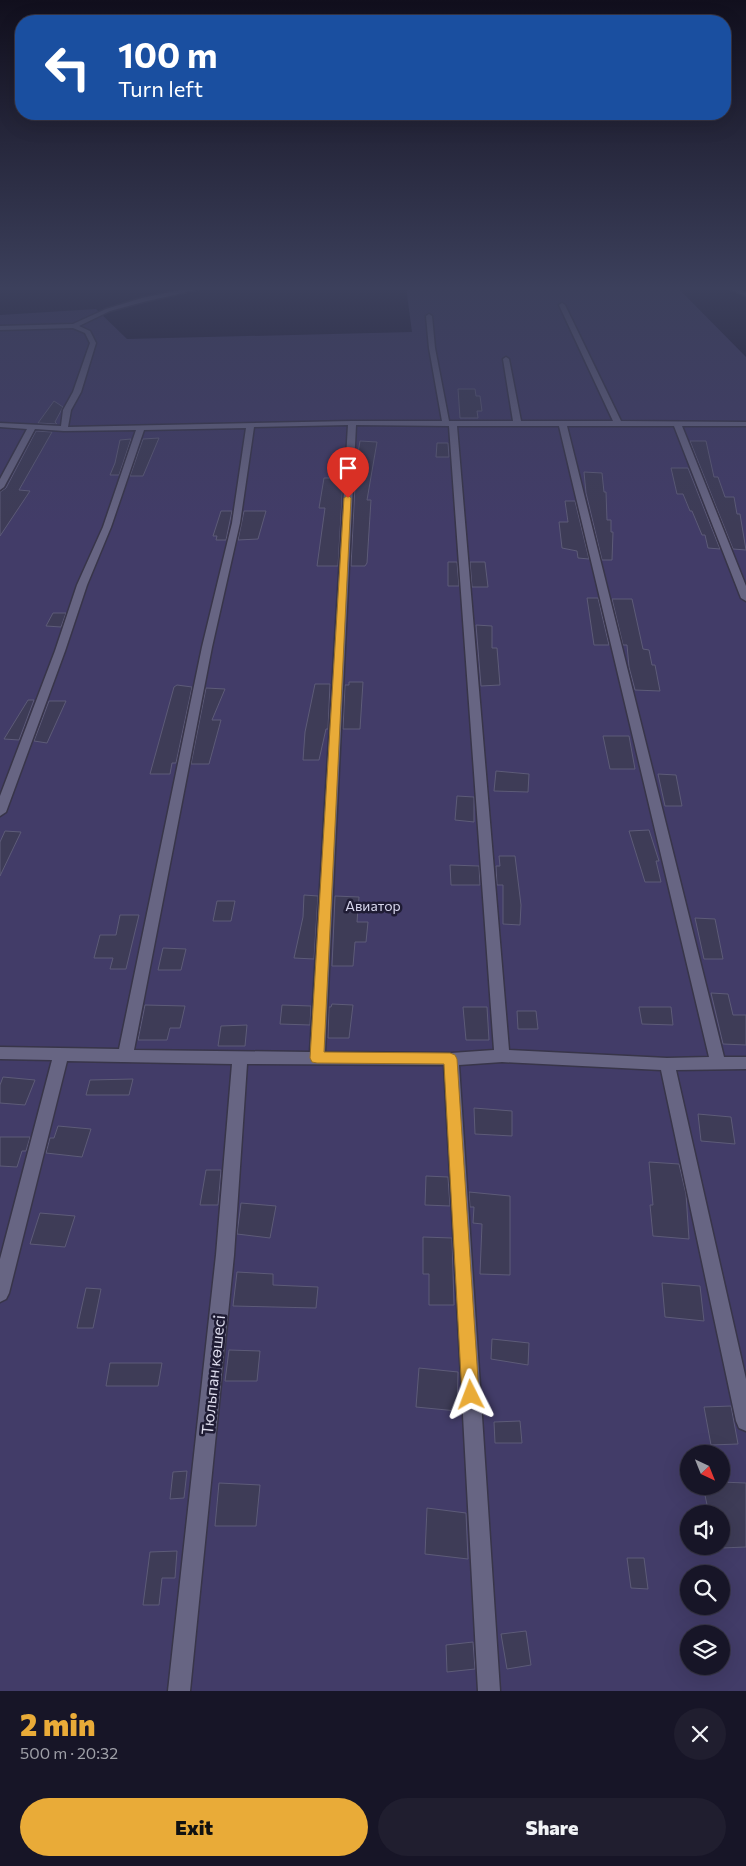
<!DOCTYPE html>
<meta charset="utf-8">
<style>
:root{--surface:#171527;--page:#201e2f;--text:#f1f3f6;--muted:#9e9fa7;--line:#363444;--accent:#e9ab38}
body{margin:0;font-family:Commissioner,sans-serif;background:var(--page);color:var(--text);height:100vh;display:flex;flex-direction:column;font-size:19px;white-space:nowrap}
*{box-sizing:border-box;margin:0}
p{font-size:16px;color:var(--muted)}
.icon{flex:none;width:28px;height:28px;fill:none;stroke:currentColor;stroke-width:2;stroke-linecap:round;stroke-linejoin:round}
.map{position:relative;height:1691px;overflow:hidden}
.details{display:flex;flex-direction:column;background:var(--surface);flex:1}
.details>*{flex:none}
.top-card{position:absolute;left:15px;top:15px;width:716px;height:105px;border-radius:20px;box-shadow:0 5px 20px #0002,0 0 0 1px var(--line);background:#1a4fa0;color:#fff;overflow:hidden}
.needle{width:32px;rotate:137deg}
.buttons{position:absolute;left:680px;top:1445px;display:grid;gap:10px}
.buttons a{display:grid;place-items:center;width:50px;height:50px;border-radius:50%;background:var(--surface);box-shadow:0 5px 20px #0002,0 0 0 1px var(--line);font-size:25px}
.pin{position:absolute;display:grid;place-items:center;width:42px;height:42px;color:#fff;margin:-51px -21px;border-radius:50% 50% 50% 0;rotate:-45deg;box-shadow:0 0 5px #0007}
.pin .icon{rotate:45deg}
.me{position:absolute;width:55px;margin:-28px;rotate:357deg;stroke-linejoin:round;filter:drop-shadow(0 0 4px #0008)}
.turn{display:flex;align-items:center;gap:18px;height:105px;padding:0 20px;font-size:22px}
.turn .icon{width:65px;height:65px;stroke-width:2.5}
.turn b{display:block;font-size:35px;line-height:42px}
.round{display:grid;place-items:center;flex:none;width:52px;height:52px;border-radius:26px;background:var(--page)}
.summary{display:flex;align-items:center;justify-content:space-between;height:85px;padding:0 20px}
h1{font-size:30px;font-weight:800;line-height:38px;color:var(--accent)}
.action{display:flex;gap:10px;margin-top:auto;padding:10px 20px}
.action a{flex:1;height:58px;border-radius:30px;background:var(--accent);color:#111;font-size:20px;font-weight:800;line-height:58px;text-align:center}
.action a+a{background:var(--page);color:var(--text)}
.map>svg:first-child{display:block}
.green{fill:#423c68;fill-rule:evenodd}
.building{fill:#3e3c57;stroke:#5d5b78}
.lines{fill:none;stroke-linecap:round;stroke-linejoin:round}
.minor-casing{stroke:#383549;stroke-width:3}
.minor{fill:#676583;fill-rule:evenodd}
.route{fill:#e9ab38;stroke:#976f24}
.labels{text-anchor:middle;stroke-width:5;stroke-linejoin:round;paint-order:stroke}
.park-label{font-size:14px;fill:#d9d8ee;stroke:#1f1c34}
.near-street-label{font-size:16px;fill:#dddced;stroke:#1f1c34}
</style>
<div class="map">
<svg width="746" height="1691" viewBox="0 0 746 1691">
<rect width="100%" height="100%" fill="#1f1c34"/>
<path class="green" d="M406,287H677L746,357V1691H0V315L96,309L127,339L412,332ZM689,1454H721V1486H689ZM689,1514H721V1546H689ZM689,1574H721V1606H689ZM689,1634H721V1666H689Z"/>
<path class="building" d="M458,389H475L476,396H480L482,411H477L478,418H460Z
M54,401L63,407L55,422L57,424L38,423Z
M36,431L52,432L19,490L30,491L0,536V492L6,488Z
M159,438L143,476H130L143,439Z
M131,439L119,475H110L115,463L120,440Z
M360,441L377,442L367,500H371L367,563L365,566H351L356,465Z
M690,441H706L714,477H718L725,497H734L737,514H740L746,550L733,549Z
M437,443H448L449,457H436Z
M338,464L344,465L338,566H317L325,508H319L324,478H335Z
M671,468H688L720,549L708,548L705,535H702L692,511H690L683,494H677Z
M584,472L602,473L604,492H606L607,520H611V532H613L612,560H602L586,493Z
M565,501H575L589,559L578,558L577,551L562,548L559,522H568Z
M221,511H232L226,540H216L217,536H213Z
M244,511H266L258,539L238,540Z
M448,562H457L459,586H448Z
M470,562H485L488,587H472Z
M587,598H598L609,645H594Z
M612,599H632L643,649L649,650L652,665H655L660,691L635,690L629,667L627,645H623Z
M53,613H66L61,627L46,626Z
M476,625L492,626V648H497L500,685L481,686Z
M349,682H363L360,729H343L345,685H349Z
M315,684H330L328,729H326L319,760H303L305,732Z
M177,685L192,687L176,763H172L170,774H150L174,687Z
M206,688L225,689L212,720H221L209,764H191Z
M28,700H34L19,740L4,739Z
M49,701H66L47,743L34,741Z
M603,736H629L635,769H610Z
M496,771L529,774L528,792L494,791Z
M658,774L676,775L682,806H665Z
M457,796L474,797V822L455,820Z
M649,830L659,861H656L661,882H645L629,831Z
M5,831L21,832L0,876V842Z
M499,856H515L521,905L520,925L503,924V885H497L496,866H500Z
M450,865L479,866L480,885H451Z
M304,895L318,896L314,959L294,958L303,917Z
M335,896L359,897L357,922H368L366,942H355L353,966H332Z
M217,901H235L231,921H213Z
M120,915H139L126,969H110L113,958H94L100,935H116Z
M695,918L715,919L723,959H704Z
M163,948L186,949L181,970H158Z
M711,993L728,994L733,1015H746V1045L723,1044Z
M332,1004L353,1005L349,1038H328L329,1007H331Z
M145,1005L185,1006L180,1028H170L167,1040H138Z
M282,1005L311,1006L310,1025L280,1024Z
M463,1007H487L489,1040H466Z
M639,1007H671L673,1025L642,1024Z
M517,1011H536L538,1029H518Z
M247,1025L245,1046H218L221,1026Z
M3,1077L35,1080L25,1105L0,1103V1085Z
M133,1079L129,1095H86L90,1080Z
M474,1108L512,1111V1136L475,1134Z
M698,1114L731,1117L735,1144L701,1141Z
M58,1126L91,1129L82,1157L46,1153L50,1138H54Z
M0,1137H30L26,1151H22L17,1167L0,1166Z
M649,1162L679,1164L686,1194L689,1239L653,1236L650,1205H653Z
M206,1170H221L218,1205H200Z
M426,1176L448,1177L450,1206L425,1205Z
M469,1192L510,1196V1275L480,1274L482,1224L473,1223L474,1207H470Z
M241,1203L276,1206L270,1238L237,1234Z
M40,1213L75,1216L65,1247L30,1244Z
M423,1237L452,1238L454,1305H429V1274H423Z
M237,1272L273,1274V1285L318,1287L316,1308L233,1306Z
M662,1283L700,1286L704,1321L665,1317Z
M86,1288L101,1289L93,1328H77Z
M492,1339L529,1343L528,1365L491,1359Z
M229,1350L260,1351L257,1381H225Z
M110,1363H162L158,1386H106Z
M419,1368L458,1372L457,1411L416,1407Z
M731,1406L738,1444L711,1445L704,1407Z
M520,1421L522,1443H495L494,1422Z
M187,1471L184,1498L170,1499L173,1472Z
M721,1482L746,1483V1547L721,1548V1514H709L703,1486H721Z
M219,1483L260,1485L256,1526H215Z
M427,1508L466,1513L468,1559L425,1554Z
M177,1551L175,1578H162L159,1605H143L150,1552Z
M627,1558H644L648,1589L631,1588Z
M526,1631L531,1665L507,1669L501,1634Z
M473,1642L475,1669L447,1672L446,1645Z"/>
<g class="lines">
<defs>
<path id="minor" d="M195,287H209L143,302L110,311L79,326L90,331L96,343L81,392L71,410L68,427L352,421H442L429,348L426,316L429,314L432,316L435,348L449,421H513L503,359L506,357L509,359L521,421H613L559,305L562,303L565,305L621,421L746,422V426H682L746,586V601L741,598L674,426H567L724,1057H746V1069L676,1070L746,1379V1431L739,1428L736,1421L661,1070L502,1062L459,1065L500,1691H478L444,1065L247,1064L234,1255L190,1691H168L216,1255L232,1064L67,1061L9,1293L6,1299L0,1302V1259L52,1060L0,1059V1047L119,1049L202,647L232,523L246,428L144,430L111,527L87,585L65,651L6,812L0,816V796L55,651L77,585L103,527L136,430L64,431L35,429L4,487L0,490V479L27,429L0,427V423L61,426L63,410L73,392L90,343L85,333L73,328L0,330V326L73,324L106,309L142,298ZM348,425L310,1052L134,1050L212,647L240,523L254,427ZM356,425L449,426L494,1050L451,1053L325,1052ZM457,426H559L709,1057L667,1058L509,1050Z
M724,287H734L746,292V296Z"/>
</defs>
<use href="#minor" class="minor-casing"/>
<use href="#minor" class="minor"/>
</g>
<linearGradient id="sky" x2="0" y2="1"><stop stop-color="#110f1d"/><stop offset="0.55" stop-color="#3c405c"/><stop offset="1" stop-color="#3c405c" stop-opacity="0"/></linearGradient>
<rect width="746" height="524" fill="url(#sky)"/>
<path class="route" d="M348,495L351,498L324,1052L450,1053L455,1055L457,1059L479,1395L477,1401L471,1403L465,1401L462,1395L444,1064L317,1063L312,1062L310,1058L344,498Z"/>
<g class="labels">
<g class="park-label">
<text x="373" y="911">Авиатор</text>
</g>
<g class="near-street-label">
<text transform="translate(213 1375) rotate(-84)" y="6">Тюльпан көшесі</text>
</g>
</g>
</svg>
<div class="buttons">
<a><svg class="needle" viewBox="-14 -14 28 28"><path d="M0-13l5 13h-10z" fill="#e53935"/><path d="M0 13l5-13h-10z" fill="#9e9fa7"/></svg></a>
<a><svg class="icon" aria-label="sound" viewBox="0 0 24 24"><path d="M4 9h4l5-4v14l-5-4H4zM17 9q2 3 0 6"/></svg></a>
<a><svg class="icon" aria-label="search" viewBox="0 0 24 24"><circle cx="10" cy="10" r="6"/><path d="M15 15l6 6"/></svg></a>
<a><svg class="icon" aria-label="layers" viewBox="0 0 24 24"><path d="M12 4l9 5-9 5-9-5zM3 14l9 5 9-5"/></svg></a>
</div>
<div class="pin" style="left:348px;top:498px;background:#d93025"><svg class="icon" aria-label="arrive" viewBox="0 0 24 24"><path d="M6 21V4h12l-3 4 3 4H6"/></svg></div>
<svg class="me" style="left:471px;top:1395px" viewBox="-20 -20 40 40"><path d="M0-17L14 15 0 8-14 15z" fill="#e9ab38" stroke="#fff" stroke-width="4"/></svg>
<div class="top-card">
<div class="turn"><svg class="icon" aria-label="left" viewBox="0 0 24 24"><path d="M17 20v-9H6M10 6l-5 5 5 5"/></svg><div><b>100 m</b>Turn left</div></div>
</div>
</div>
<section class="details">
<div class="summary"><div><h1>2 min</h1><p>500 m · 20:32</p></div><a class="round"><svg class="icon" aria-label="close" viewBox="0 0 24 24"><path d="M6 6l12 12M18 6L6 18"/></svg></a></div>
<div class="action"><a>Exit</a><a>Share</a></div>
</section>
